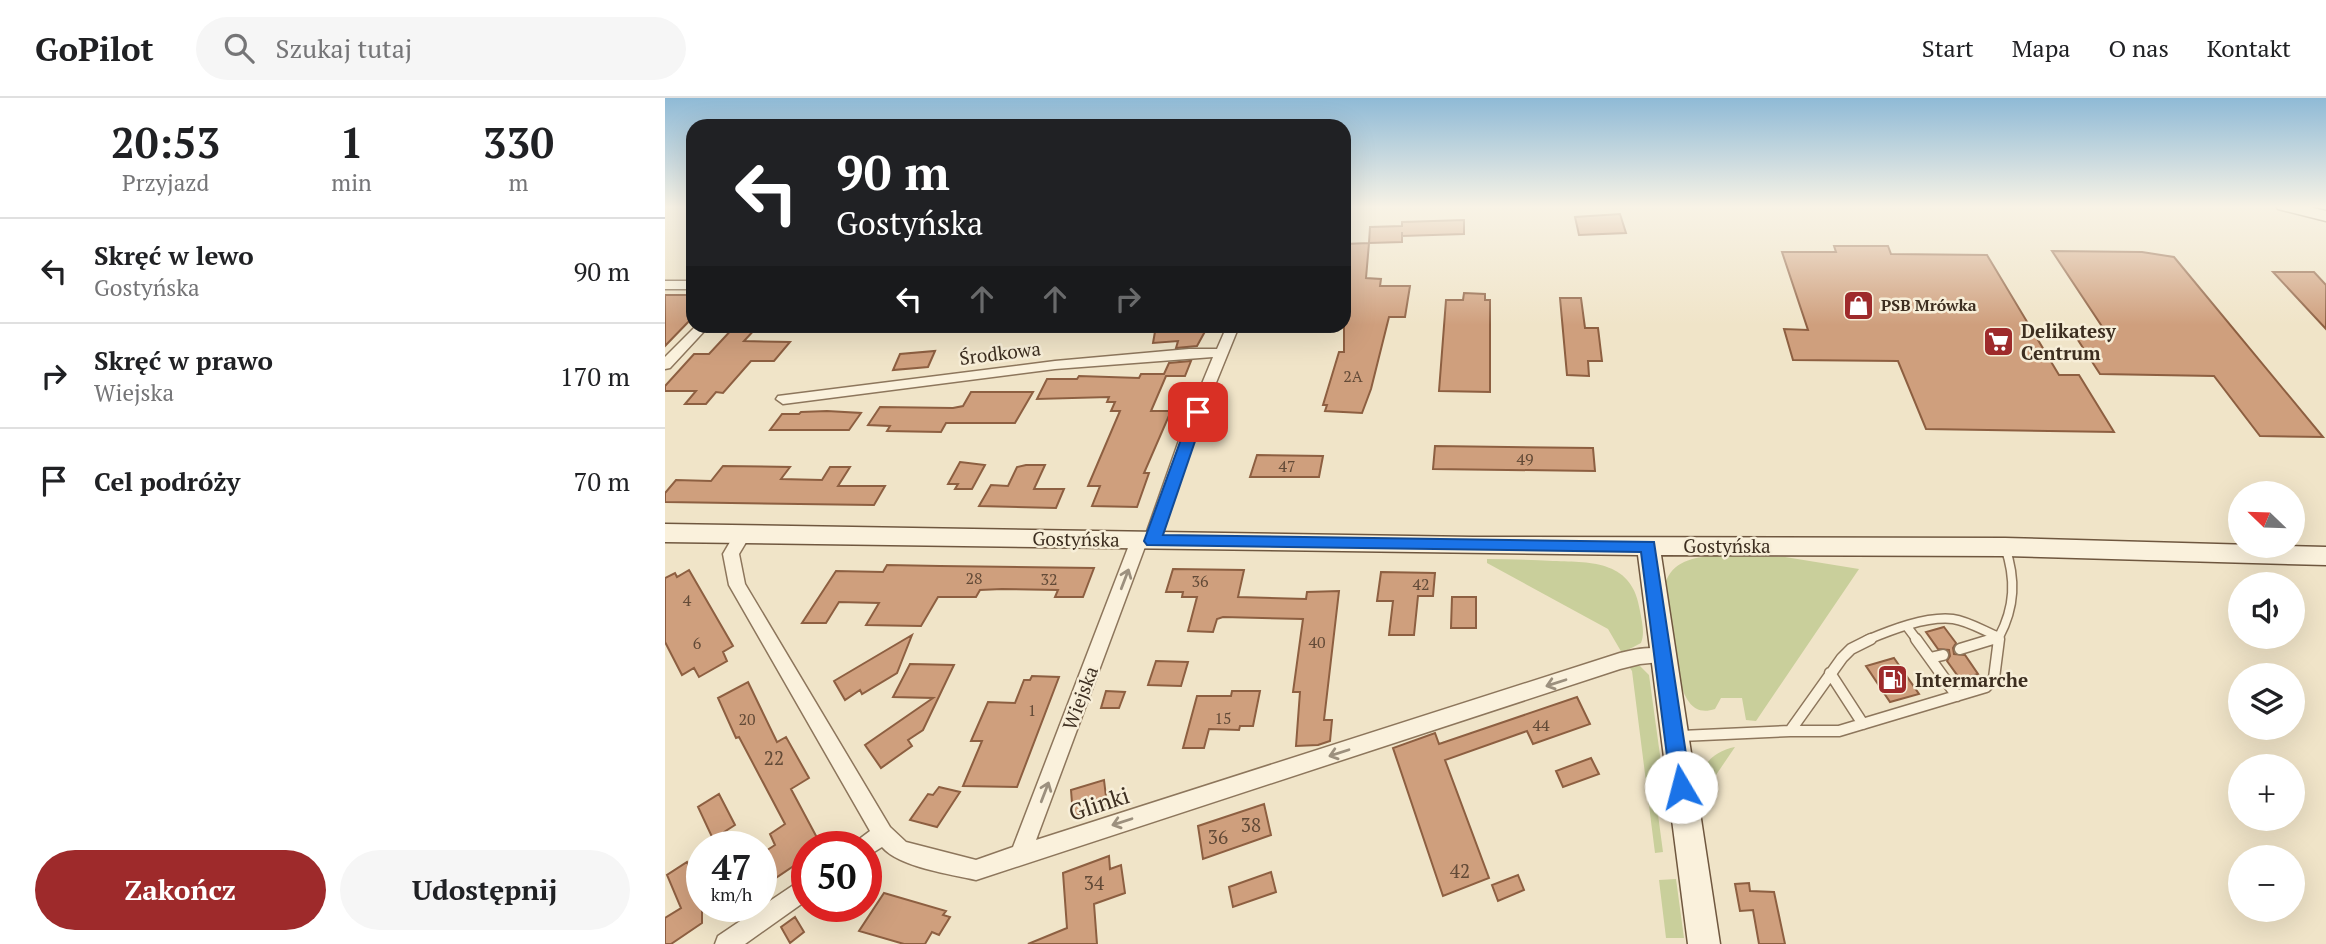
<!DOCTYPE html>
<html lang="pl">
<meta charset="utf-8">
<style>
:root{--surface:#fff;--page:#f6f6f6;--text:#202124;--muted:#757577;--line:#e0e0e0;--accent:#9e2a2b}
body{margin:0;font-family:"PT Serif",serif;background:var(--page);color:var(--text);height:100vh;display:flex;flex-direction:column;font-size:26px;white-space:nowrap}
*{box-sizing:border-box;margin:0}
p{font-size:23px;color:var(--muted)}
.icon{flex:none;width:38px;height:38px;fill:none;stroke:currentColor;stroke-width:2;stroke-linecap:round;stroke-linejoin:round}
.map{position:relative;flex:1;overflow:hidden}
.side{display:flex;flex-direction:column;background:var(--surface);width:665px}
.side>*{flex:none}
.top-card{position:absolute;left:21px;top:21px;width:665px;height:214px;border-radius:21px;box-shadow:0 7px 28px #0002;background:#202124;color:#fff;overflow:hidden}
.needle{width:46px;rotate:293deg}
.fabs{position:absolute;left:1563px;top:383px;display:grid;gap:14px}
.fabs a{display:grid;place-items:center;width:77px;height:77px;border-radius:50%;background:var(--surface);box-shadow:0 7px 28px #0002;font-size:35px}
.speed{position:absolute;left:21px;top:733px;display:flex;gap:14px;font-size:35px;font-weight:700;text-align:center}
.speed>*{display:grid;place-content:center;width:91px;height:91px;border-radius:50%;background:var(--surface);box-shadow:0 7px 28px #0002;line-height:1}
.speed small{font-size:18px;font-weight:400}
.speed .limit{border:10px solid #d22;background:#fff;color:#111}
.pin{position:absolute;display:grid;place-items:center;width:60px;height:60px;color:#fff;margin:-30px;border-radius:14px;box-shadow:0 4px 10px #0006}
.me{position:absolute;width:77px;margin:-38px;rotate:352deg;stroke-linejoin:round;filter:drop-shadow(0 0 5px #0008)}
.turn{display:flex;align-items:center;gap:24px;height:147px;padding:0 35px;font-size:32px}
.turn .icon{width:91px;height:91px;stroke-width:2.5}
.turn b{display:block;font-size:49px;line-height:60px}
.lanes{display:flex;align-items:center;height:66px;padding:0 35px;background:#0003;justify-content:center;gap:35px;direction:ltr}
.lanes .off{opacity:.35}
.eta{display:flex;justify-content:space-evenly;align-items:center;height:119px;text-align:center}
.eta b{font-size:42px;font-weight:700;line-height:49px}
.cta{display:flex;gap:14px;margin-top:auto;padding:14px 35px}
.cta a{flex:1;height:80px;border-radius:42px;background:var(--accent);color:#fff;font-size:28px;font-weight:700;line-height:80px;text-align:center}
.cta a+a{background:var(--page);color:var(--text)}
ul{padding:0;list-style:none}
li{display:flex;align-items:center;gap:21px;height:105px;padding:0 35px;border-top:2px solid var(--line)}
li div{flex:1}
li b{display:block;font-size:26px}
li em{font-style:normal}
header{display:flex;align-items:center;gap:42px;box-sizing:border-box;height:98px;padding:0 35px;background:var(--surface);border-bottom:2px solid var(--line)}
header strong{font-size:33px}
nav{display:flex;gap:38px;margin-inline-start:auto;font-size:24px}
.search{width:490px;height:63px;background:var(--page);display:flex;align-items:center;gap:18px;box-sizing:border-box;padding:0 24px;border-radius:38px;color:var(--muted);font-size:26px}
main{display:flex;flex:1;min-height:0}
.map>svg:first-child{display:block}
.green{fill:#c9cf9b}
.building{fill:#cf9f7d;stroke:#8d5f41;stroke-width:2}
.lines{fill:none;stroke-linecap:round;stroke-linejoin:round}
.lane-far1-casing{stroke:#8d765c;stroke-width:11}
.lane-casing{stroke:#8d765c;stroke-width:13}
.street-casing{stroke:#8d765c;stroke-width:3}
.secondary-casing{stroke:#6f573f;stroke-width:3}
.lane-far1{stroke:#faf1dc;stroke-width:8}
.lane{stroke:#faf1dc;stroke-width:10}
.street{fill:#faf1dc;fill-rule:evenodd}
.secondary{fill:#faf1dc;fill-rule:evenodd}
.oneway{stroke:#9c907e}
.route{fill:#1a73e8;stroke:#114b97;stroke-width:2}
.labels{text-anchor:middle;stroke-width:5;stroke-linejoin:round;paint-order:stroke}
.far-poi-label{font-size:16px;font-weight:bold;fill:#3d2e20;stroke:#f7eed8;text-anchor:start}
.number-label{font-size:16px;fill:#624a37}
.poi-label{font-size:19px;font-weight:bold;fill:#3d2e20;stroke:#f7eed8;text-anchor:start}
.street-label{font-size:19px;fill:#3d2e20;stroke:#f7eed8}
.near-number-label{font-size:19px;fill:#624a37}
.near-street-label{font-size:23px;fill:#3d2e20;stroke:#f7eed8}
</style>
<header>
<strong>GoPilot</strong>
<div class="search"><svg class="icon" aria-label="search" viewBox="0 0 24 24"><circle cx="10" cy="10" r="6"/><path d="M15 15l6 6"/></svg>Szukaj tutaj</div>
<nav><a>Start</a><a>Mapa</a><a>O nas</a><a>Kontakt</a></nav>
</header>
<main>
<section class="side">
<div class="eta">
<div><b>20:53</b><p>Przyjazd</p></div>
<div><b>1</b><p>min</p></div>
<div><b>330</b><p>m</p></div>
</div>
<ul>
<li><svg class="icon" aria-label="left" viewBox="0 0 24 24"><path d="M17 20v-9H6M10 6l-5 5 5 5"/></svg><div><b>Skręć w lewo</b><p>Gostyńska</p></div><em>90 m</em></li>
<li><svg class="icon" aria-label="right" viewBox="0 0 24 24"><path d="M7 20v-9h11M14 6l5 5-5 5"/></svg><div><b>Skręć w prawo</b><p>Wiejska</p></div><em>170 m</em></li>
<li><svg class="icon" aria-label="arrive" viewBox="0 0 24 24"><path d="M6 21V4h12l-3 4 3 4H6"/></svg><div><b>Cel podróży</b></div><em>70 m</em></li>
</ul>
<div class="cta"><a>Zakończ</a><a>Udostępnij</a></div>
</section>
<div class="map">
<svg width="1661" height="846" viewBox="0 0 1661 846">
<rect width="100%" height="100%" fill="#f0e4c8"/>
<path class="green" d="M1049,458L1120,459L1194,471L1091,623L1081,622L1077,600H1056L1050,611C1029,618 1021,603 1015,584L1000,486C1007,463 1029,459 1049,458Z
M822,461C844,461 866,462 888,463C928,464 968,463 975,513C977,524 980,535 976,545L957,555L943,531L822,465Z
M962,566L975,568L984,577L1002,708L992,709L998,754L990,755L967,573Z
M1070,649L1034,702C1029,676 1043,654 1070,649Z
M1011,781L1019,840H1001L994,782Z"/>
<path class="building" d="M955,116L961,135L914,137L910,119Z
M799,122V136L737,138V134V144L704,145L705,129L737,128V124Z
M704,145L701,180L716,181L715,188H745L740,219H724L706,291L697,315L660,313L662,307H658L674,254H679V146Z
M1169,148H1223L1226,156L1322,157L1394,277H1414L1449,334L1261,331L1233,263L1128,262L1119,231L1143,232L1117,154H1171Z
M1387,153L1477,154L1509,159L1658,339L1595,338L1549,278L1435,276L1411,239H1444Z
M1608,174H1649L1661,187V231Z
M799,195L820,196V202H825V294L774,293L781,202H798Z
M0,197H28V219L0,248Z
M895,200H916L920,230H933L937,263H923L924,278L902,277Z
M70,228H93L79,243L125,244L109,263H86L58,295L51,294L41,306H20L31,293H0V288L29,256H44Z
M491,228H543L532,248L511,250L513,243L488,245Z
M270,253L263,269L228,272L235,256Z
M526,263L520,278H501L486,313H506L479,375H484L472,409L427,408L435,388H423L455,313H446L450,304H442L444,299L372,301L382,281H412L414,278L474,280L476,276H499L504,265Z
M306,294H368L350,325H281L276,334L222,333L225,328L203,327L215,309L288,310L298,308Z
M136,314L162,313L196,315L184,332H105L117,316H134Z
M770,348L928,350L930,373L768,371Z
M592,357L658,358L654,379H585Z
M295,364L320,367L307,391H290L293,386H283Z
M361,367H380L369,391H399L391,410L314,408L326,387L343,388L352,369Z
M58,368L125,369L116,381L157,382L165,369H185L173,388H220L209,407L0,404V395L11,382L46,383Z
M222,467L275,468L429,470L418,499H390L393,492L337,491L315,492L311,499H273L256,528L201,527L214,505L174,504L161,525H137L171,473L218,474Z
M508,471L579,472L573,499L641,501L642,494L674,493L659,622H667L665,643L653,647L631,648L635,594H628L638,521L558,519L552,521L548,534L523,533L532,499H517L518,494H501Z
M24,472L68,548L58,554L62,563L34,579L29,570L17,577L0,544V480L10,475L12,479Z
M716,474L770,475L768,498H753L749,537H724L728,503H712Z
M787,499H811V530H786Z
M1279,529L1291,545L1288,550L1289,556L1300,557L1313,576L1295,581L1282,563L1285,558L1284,552L1273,551L1261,534Z
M247,537L232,575L197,596L195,592L180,602L169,583Z
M1229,560L1254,596L1225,604L1201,568Z
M491,563L523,564L516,588L483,587Z
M245,566L289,567L258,632L243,642L247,648L216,670L200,647L268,600L228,599Z
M367,578L394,579L352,689L298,688L317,643H306L323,604L350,605L359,582H365Z
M83,584L112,644L121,639L144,680L126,691L157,749H142V759L96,790V756L110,747L105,736L120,726L74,639L71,640L53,600Z
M441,593L460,594L454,610H436Z
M567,593H595L588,628H575L574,632L544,631L539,650H518L532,598H566Z
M912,599L925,626L868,646L862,633L780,662L824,780L778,798L728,650L770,635L774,646Z
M926,660L934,676L898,689L891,673Z
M439,682L442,707L408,718L406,692Z
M274,689L295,694L272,729L245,722L263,696L268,697Z
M54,696L70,727L48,741L33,709Z
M599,706L606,737L538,761L533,728Z
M444,758L445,771L456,767L460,795L429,806L432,846H363L402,830L398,775Z
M37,762V825L6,846H0V820L16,810L2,777L22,764L25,770Z
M606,774L611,794L568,809L564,789Z
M853,777L859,792L833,803L827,787Z
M1084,785L1085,793L1109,794L1120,846H1094L1088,812L1075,813L1070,786Z
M219,795L281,813L278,817L285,819L274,837L267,834L260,846H239L194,833Z
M130,819L139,834L125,845L116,829Z"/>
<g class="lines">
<defs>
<path id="lane-far1" d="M1243,530L1252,542
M1202,542C1226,532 1261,518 1288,521C1303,523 1319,533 1334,539C1350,509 1351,481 1340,449
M1323,542L1334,539V542"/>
<path id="lane" d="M1251,541L1292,598
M1295,551L1328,541
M1265,560L1278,557
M1165,575L1198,626
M1125,633H1174L1321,589L1329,580L1334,541
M1016,638L1125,633L1177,560L1186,551L1206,541"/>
<path id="street" d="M0,183H28V191H0Z
M31,228H44L5,270L0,271V259Z
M562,228H574L531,334L495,443L493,447L487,449L481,446L371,742L955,555C971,551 989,547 1005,553L1008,558L1005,563L975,566L955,571L311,782C285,776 234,769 217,749L201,759V749H190L193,742L205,733L64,487L58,456L72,432H84L86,436L74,456L80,486L225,729L241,744L311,762L348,749L466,442L468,438L474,436L480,439L517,334L548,259L390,271L118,306L111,301L113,298L390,263L524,251H552Z
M142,778V802L80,846H50L53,838Z"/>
<path id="secondary" d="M1611,108H1640L1661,113V123L1613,111Z
M0,426L808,439L1340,440L1661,449V467L1340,458L996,457L1055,846H1023L973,457L0,444Z"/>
</defs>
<use href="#lane-far1" class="lane-far1-casing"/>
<use href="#lane" class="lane-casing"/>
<use href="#street" class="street-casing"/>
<use href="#secondary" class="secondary-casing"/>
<use href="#lane-far1" class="lane-far1"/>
<use href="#lane" class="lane"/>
<use href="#street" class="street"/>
<use href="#secondary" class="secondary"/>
</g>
<defs><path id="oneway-shaft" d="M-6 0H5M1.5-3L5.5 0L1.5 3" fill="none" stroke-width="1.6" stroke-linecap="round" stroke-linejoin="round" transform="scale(1.75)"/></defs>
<g class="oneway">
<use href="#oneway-shaft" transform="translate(460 481) rotate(-69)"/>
<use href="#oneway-shaft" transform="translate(891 585) rotate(162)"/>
<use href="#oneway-shaft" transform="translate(674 655) rotate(162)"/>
<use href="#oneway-shaft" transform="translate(380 694) rotate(-69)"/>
<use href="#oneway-shaft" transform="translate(457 724) rotate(162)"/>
</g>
<linearGradient id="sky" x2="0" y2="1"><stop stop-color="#8fbad6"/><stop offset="0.48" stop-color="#f8f3e6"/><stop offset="1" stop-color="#f8f3e6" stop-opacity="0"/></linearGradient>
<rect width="1661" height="227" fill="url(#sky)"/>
<path class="route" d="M533,310L540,314L498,437L989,444L1026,689L1023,696L1016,699L1009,696L1006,689L976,454L482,447L479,443L526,314Z"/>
<defs>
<symbol id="shop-square" viewBox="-11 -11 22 22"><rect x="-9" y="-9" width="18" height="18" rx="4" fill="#9e2a2b" stroke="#f7eed8"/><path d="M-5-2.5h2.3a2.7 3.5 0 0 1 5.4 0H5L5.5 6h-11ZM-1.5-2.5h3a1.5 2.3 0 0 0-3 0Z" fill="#fff"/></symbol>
<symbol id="supermarket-square" viewBox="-11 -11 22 22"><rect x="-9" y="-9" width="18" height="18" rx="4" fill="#9e2a2b" stroke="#f7eed8"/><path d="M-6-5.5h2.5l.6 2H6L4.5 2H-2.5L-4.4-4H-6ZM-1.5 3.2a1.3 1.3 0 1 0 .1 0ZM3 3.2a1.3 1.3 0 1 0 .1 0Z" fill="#fff"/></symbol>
<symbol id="fuel-square" viewBox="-11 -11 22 22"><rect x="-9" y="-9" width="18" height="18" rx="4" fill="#9e2a2b" stroke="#f7eed8"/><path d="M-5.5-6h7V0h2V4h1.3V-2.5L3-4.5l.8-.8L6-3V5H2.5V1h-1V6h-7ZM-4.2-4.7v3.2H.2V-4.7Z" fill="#fff"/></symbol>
</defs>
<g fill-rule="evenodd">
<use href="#shop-square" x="1176" y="190" width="35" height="35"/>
<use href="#supermarket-square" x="1316" y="226" width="35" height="35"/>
<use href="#fuel-square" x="1210" y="564" width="35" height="35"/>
</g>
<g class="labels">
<g class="far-poi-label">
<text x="1216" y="213">PSB Mrówka</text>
</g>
<g class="number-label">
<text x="688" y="284">2A</text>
<text x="860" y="367">49</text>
<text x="622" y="374">47</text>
<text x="309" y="486">28</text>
<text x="384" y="487">32</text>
<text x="535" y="489">36</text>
<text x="756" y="492">42</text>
<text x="22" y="508">4</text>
<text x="652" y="550">40</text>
<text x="32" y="551">6</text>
<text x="367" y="618">1</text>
<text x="558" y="626">15</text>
<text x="82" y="627">20</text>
<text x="876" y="633">44</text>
</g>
<g class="poi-label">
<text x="1356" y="240">Delikatesy<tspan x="1356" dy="22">Centrum</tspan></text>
<text x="1250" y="589">Intermarche</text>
</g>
<g class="street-label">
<text transform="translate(335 255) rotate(-7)" y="7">Środkowa</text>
<text transform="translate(411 441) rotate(1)" y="7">Gostyńska</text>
<text x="1062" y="455">Gostyńska</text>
<text transform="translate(415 600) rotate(-69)" y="7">Wiejska</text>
</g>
<g class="near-number-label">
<text x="109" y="667">22</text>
<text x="586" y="734">38</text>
<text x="553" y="746">36</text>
<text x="795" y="780">42</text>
<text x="429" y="792">34</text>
</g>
<g class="near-street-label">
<text transform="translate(434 706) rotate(-18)" y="8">Glinki</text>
</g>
</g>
</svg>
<div class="fabs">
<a><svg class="needle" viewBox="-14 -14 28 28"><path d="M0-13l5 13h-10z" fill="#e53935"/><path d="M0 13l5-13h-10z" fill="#757577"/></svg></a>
<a><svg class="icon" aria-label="sound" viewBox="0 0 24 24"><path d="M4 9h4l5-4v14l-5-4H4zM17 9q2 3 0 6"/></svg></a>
<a><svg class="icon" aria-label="layers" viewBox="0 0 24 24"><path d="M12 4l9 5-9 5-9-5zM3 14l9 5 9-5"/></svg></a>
<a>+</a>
<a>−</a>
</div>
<div class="speed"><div>47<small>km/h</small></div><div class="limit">50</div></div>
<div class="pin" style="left:533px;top:314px;background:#d93025"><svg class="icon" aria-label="arrive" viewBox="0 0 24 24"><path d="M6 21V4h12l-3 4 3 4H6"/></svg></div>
<svg class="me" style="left:1016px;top:689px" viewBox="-20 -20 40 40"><circle r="19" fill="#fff"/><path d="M0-13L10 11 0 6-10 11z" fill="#1a73e8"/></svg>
<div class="top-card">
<div class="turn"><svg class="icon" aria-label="left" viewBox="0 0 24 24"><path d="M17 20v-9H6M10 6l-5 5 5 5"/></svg><div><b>90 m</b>Gostyńska</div></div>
<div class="lanes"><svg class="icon" aria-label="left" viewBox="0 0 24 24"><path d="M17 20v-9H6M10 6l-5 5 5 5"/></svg><svg class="icon off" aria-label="ahead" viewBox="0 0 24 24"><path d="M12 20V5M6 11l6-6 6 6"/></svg><svg class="icon off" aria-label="ahead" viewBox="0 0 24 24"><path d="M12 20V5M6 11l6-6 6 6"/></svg><svg class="icon off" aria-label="right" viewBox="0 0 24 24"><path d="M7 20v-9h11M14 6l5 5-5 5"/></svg></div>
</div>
</div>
</main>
